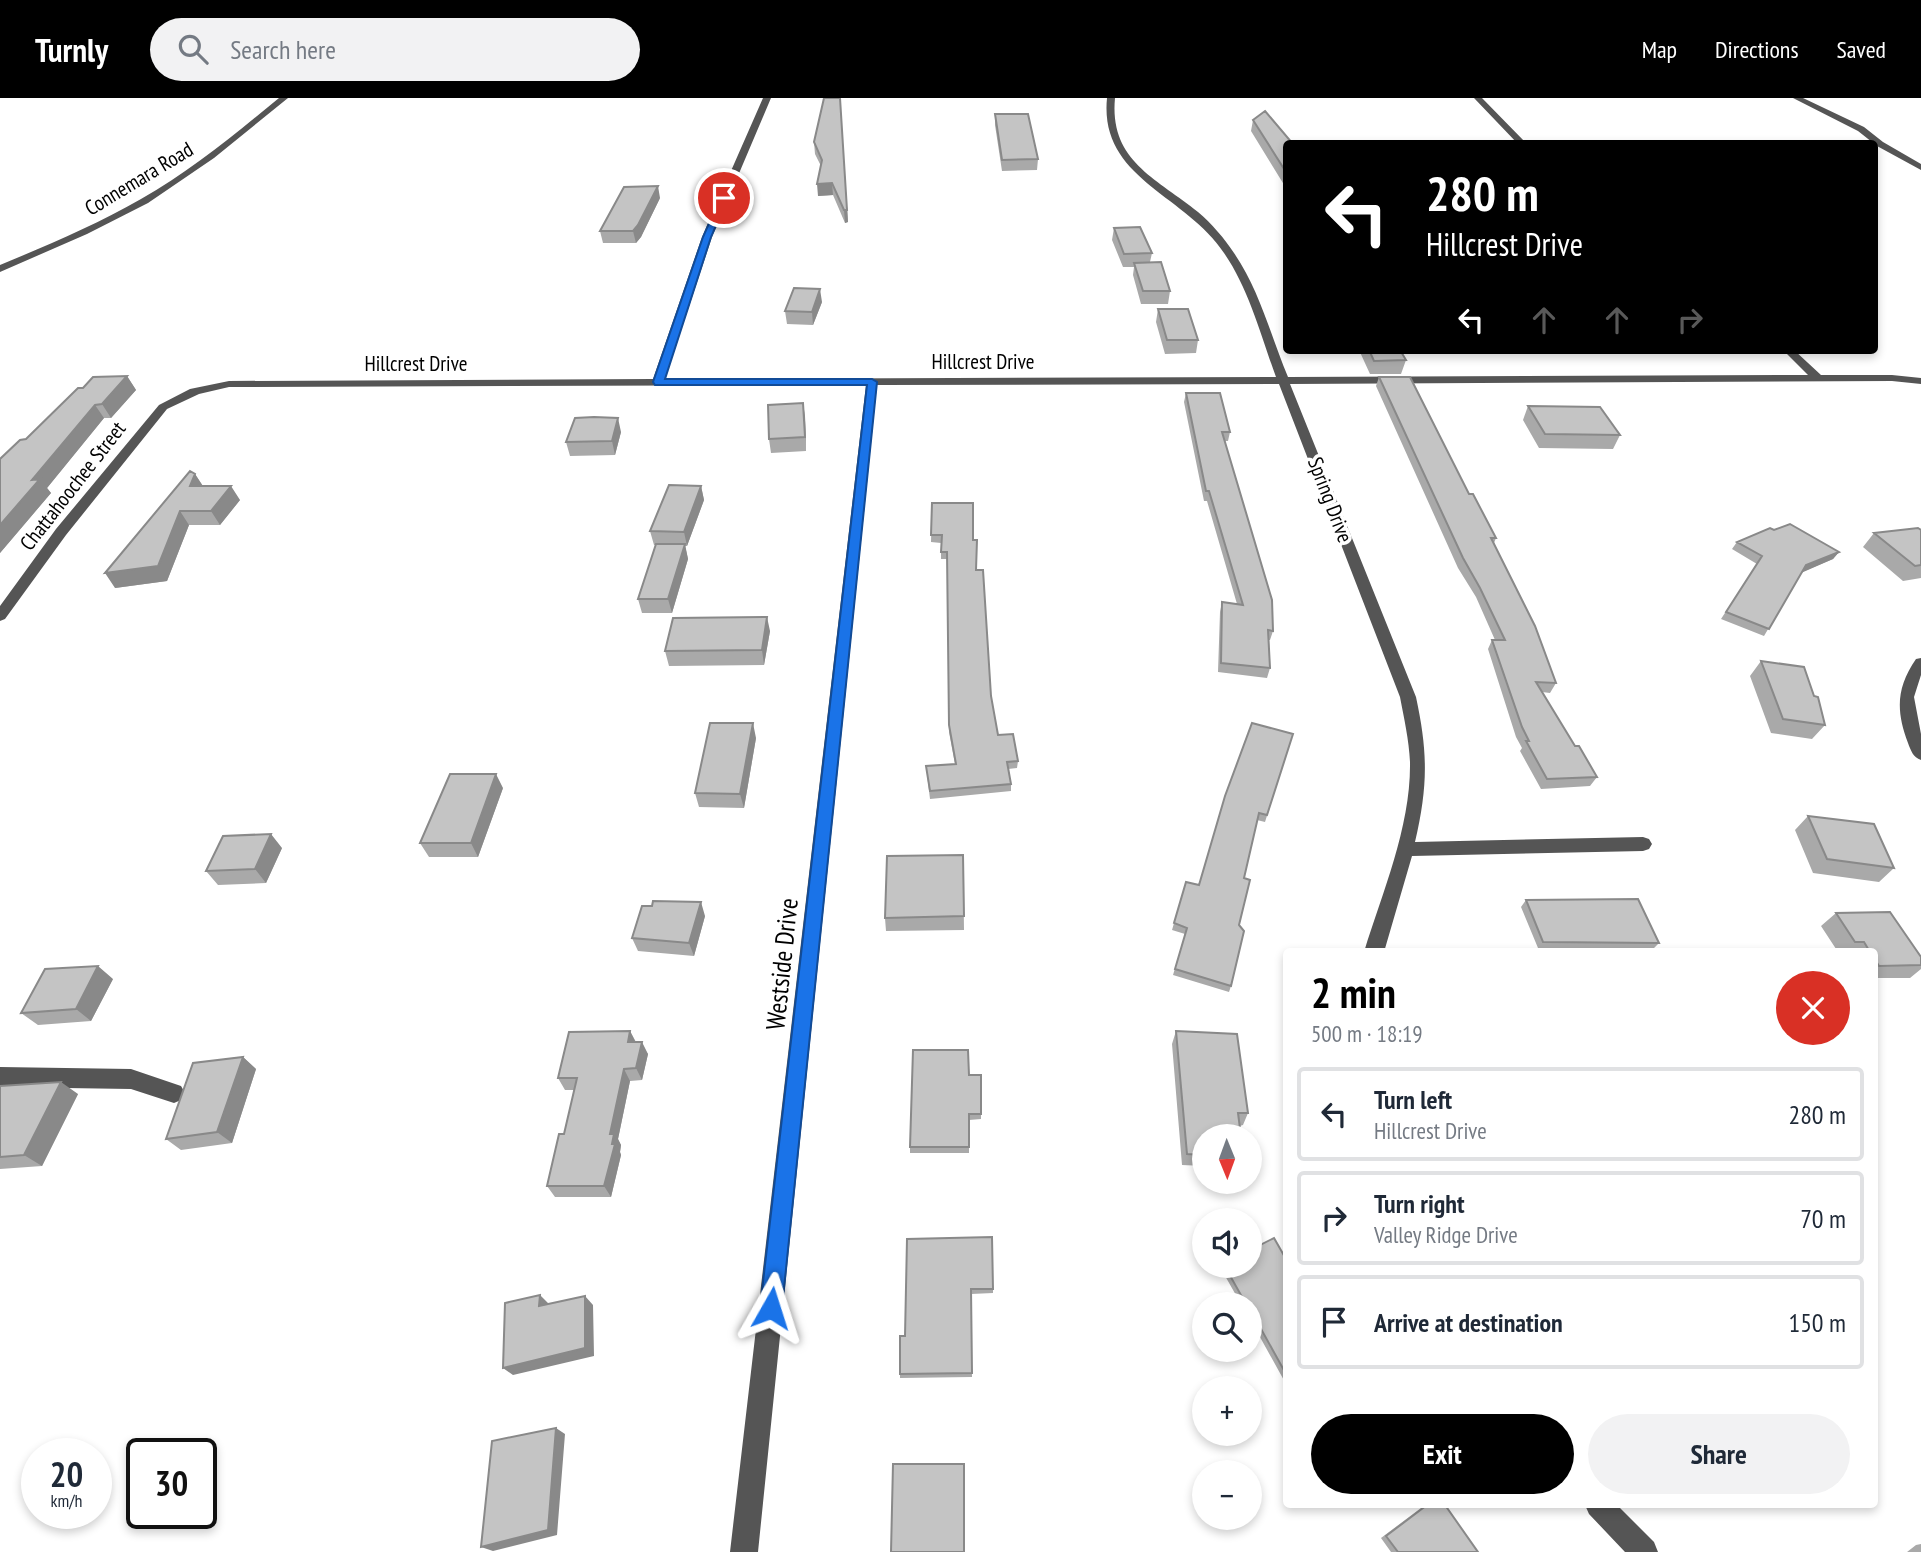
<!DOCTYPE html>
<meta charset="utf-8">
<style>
:root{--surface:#fff;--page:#f2f2f3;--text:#1f2937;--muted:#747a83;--line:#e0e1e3;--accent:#000}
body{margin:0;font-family:"PT Sans Narrow",sans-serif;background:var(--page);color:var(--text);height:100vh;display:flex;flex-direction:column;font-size:26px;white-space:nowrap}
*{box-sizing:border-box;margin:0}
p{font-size:23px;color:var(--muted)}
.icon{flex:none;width:38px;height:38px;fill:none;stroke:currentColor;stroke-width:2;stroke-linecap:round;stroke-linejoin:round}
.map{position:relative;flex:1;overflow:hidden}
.details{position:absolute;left:1283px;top:850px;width:595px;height:560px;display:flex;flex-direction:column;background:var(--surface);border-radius:7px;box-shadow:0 4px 10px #0003}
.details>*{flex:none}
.hud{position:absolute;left:1283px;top:42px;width:595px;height:214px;border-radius:7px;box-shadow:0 4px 10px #0003;background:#000;color:#fff;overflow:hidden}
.needle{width:46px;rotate:179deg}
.controls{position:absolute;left:1192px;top:1026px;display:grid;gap:14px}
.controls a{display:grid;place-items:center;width:70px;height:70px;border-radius:50%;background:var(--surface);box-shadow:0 4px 10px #0003;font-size:35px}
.speed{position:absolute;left:21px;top:1340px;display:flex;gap:14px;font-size:35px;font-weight:700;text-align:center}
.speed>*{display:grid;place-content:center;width:91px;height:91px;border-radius:50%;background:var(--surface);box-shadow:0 4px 10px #0003;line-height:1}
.speed small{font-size:18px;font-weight:400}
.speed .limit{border:4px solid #111;border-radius:10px;background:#fff;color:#111}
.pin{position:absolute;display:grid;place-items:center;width:60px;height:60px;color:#fff;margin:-30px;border:4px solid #fff;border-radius:50%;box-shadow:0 2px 7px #0007}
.me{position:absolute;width:77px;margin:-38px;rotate:6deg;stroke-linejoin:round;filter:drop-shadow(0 0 5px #0008)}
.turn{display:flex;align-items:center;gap:24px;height:147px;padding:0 28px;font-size:32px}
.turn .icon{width:91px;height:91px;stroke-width:2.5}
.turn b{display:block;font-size:49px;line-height:60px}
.lanes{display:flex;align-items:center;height:66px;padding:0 28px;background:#0003;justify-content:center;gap:35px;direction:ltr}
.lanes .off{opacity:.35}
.round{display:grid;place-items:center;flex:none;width:74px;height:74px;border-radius:37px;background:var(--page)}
.headline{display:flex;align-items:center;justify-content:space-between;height:119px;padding:0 28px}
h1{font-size:42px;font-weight:700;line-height:52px;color:var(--accent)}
.button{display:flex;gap:14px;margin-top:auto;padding:14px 28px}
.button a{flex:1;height:80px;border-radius:42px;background:var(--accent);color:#fff;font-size:28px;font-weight:700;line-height:80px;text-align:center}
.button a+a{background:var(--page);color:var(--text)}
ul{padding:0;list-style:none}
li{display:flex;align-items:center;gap:21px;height:94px;margin:0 14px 10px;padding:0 14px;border:4px solid var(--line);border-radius:7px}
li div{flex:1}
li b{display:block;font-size:26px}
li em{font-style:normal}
header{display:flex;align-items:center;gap:42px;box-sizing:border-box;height:98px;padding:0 35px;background:var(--accent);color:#fff}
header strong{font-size:33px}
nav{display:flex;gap:38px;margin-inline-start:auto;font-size:24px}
.search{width:490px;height:63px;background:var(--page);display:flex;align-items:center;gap:18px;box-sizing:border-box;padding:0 24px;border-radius:38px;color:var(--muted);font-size:26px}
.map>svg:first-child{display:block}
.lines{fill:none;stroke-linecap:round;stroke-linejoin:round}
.minor{fill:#555;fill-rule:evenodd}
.wall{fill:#a9a9a9}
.shaded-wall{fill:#898989}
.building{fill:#c4c4c4;stroke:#898989;stroke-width:2}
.route{fill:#1a73e8;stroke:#114b97;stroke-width:2}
.labels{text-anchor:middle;stroke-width:7;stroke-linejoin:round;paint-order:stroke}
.far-street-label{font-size:21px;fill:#000;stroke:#fff}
.street-label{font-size:26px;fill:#000;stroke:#fff}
</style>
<header>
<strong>Turnly</strong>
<div class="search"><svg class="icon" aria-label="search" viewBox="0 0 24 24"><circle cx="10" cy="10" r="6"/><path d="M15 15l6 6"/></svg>Search here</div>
<nav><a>Map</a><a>Directions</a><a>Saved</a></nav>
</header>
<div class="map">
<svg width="1921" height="1454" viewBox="0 0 1921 1454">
<rect width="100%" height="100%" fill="#fff"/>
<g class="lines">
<path class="minor" d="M279,0H288L214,60L148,105L87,136L0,174V167C48,147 96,127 141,101C191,73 235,36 279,0Z
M763,0H771L712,139L665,281L1276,279C1261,238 1249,191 1224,155C1185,96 1099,81 1107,0H1115C1109,63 1156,80 1198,114C1212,126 1224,140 1234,155C1259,191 1271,238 1288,279L1808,277L1783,252H1794L1821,277H1892L1921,280V286L1892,283L1290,286L1416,599C1428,655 1428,688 1415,744L1643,739L1649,741L1652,746L1649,751L1643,753L1412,758L1384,854H1364C1383,793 1411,728 1410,664C1409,642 1404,620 1400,599L1279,286L877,287L758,1454H730L866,287L229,289L199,296L167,311L66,437L5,521L0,523V508L56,431L159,307L190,291L229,283L653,281L702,139Z
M1474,0H1482L1527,46H1518Z
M1793,0H1803L1864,29L1883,44L1921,66V72L1877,48L1858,33Z
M1921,560V577L1914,599L1921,636V662C1913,659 1911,653 1908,645C1896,613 1896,590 1916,561Z
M0,969L131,971L181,988L185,995L181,1002L174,1005L131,991L0,989Z
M1585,1407H1617L1654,1444L1658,1454H1625L1589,1416Z"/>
</g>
<path class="wall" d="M840,0L848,124L845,125L833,97L818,98L821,68L815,56L814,44Z
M995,16L1038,61L1037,72L1002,73L995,27Z
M1253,22L1286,46V90L1251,33Z
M660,100L641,139L636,145H603L600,133Z
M1114,130L1152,155L1150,164L1170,193L1168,206H1141L1133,177L1134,169H1123L1112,142Z
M822,204L813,227L787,226L785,213Z
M1158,211L1198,242L1196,255L1165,256L1156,224Z
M1359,252H1400L1406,262L1401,276H1370Z
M127,278L136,292L111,320H104L47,390L51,395L0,455V361L26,341L83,290Z
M1379,279L1469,396L1496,440L1494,445L1556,585L1550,595L1542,594L1575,648L1597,679L1590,688L1541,691L1520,653L1522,650L1516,639L1488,551L1492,542H1495L1476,499L1458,470L1376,288Z
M1186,295L1230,334L1228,343H1225L1273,533L1270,542H1269L1270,570L1267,580L1218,574L1220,514L1222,504L1237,506L1207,403H1204L1184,304Z
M1528,308L1620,337L1613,351L1539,350L1523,322Z
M805,318L806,353L771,355L769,341Z
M621,334L615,357L570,358L566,344Z
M195,376L203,388L240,402L220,427H189L167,483L115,490Z
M701,388L704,402L687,448H685L688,461L672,515H642L638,501L656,447H654L650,433Z
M932,405L973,442L991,598L998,637L1018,663L1017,670L1008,671L1011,686V693L930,701L926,668L955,666L949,634L947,461H941V445L931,444Z
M1774,432L1839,454L1833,461L1802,474L1764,538L1721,521L1757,466L1732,451L1737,444Z
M1921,432V480L1903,483L1863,449L1874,435Z
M770,533L764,567L669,568L665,553Z
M1761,563L1825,627L1812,641L1771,635L1750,578Z
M1293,636L1265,724L1257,722L1244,780L1231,888L1229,894L1173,877L1185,836L1172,832L1186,784L1199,787Z
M756,640L744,710L699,709L695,695Z
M503,690L478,759H429L420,745Z
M1808,718L1894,770L1879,784L1813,775L1795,732Z
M282,750L266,785L218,787L206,773Z
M963,757L964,832L886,833L885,820Z
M1526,802L1659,845L1653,851L1538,850L1521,809Z
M652,808L705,818L694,858L638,853L632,840Z
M1836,815L1921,859V871L1910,880H1874V854H1838L1821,828Z
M113,881L91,923L38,927L21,915Z
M630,933L636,944L648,956L642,982L630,983L618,1041L621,1047L620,1054L621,1057L611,1099H555L547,1088L564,1036L574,992H565L558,980Z
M1176,933L1248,1015L1243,1027L1204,1038V1068L1182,1067L1172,946Z
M243,959L256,971L232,1045L181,1052L166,1041Z
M969,977H981V1021L969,1022V1055H910V1049Z
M0,988L78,996L42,1068L0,1071Z
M907,1141L993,1191V1195L971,1196L972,1279L900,1280V1276L905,1238Z
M1286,1161V1286L1250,1221V1206H1241L1220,1169L1221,1167H1250Z
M1425,1407H1445L1478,1454H1391L1381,1440Z
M1921,1446V1454H1907L1916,1447Z"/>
<path class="shaded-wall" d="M840,0L848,124L845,125L844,112Z
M832,85L833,97L818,98L817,86Z
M658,88L660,100L641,139L636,145L633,133Z
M820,191L822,204L813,227L812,214Z
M127,278L136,292L111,320L102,306Z
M803,305L805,318L806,353L805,339Z
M95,307L104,320L47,390L51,395L0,455V427L32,382Z
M618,320L621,334L615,357L612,343Z
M195,376L204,390L190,388Z
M231,388L240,402L220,427L211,413Z
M701,388L704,402L687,448L684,434Z
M180,413L189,427L167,483L115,490L105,475Z
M685,446L688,461L672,515L668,501Z
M1839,454L1833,461L1801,475L1806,467Z
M767,519L770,533L764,567L762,552Z
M753,625L756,640L744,710L740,696Z
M496,676L503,690L478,759L471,745Z
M271,736L282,750L266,785L255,771Z
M701,804L705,818L694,858L689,845Z
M98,868L113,881L91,923L76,911Z
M630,933L636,945L628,944Z
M642,944L648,956L642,982L636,970Z
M243,959L256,971L232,1045L217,1034Z
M624,971L630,983L618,1041L621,1047L620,1054L621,1057L611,1099L604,1088L612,1046L610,1036Z
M61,984L78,996L42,1068L24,1057Z
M540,1197L549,1206L539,1208Z
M585,1198L593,1207L594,1258L513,1277L503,1270Z
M556,1330L565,1336L557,1437L493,1453L481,1449Z"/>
<path class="building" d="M824,0H840L847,112H844L832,85L817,86L822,62L814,44Z
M1265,13L1293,46H1286V74L1253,22Z
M995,16H1028L1038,61L1002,62Z
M658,88L638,127L633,133H600L624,89Z
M1140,129L1152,155L1124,156L1114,130Z
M1161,164L1170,193H1143L1134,165Z
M794,190L820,191L812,214L785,213Z
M1158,211H1188L1198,242H1167Z
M1369,252H1400L1406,262L1374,263Z
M127,278L102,306L95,307L32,382L40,381L0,427V361L20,342L26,341L78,290H83L93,279Z
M1379,279H1410L1469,396H1473L1496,440H1491L1535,528L1556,585L1536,584L1575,648H1579L1597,679L1547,681L1526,643H1529L1522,629L1492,542H1505L1480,490L1463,460Z
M1186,295H1220L1230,334H1222L1272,502L1273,533L1268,532L1270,570L1221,565L1222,504L1243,507L1209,393H1206Z
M803,305L805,339L769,341L768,307Z
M1528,308L1600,309L1620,337L1545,336Z
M594,319L618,320L612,343L566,344L575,320Z
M190,373L195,376L190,388H231L211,413H180L158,468L105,475Z
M669,387L701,388L684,434L650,433Z
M932,405H973V442H977L976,472H983L991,598L998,637L1013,636L1018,663L1007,664L1011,686L930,693L926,668L956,666L949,627L947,454H941L942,437H931Z
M1790,426L1839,454L1806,467L1769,531L1726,514L1762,458L1737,444L1770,430L1774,432Z
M1918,430L1921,432V467L1915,468L1874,435Z
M656,446H685L668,501H638Z
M767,519L762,552L665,553L673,520Z
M1761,563L1804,569L1814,598L1818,599L1825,627L1783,621Z
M710,625H753L740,696L695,695Z
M1252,625L1293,636L1267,717L1259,715L1244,780L1250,782L1239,827L1244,833L1231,888L1175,871L1187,830L1174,825L1186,784L1199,787L1225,698Z
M450,676H496L471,745H420Z
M1808,718L1874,726L1894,770L1827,761Z
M271,736L255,771L206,773L223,738Z
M963,757L964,818L885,820L887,758Z
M1638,801L1659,845L1543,844L1526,802Z
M653,803L701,804L689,845L632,840L642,808H652Z
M1890,814L1921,859V867L1879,868L1874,860V854H1870L1864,844H1855L1836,815Z
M98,868L76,911L21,915L45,871Z
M630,933L628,944H642L636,970L624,971L610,1036H614L612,1046H615L604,1088H547L559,1036H564L577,980H558L569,934Z
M1176,933L1237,936L1248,1015H1238L1241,1038H1204V1057L1187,1056Z
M913,952H968L969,977H981V1016H969V1049H910Z
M243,959L217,1034L166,1041L193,965Z
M61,984L24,1057L0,1059V988Z
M992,1139L993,1191H971L972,1275L900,1276V1238H905L907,1141Z
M1274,1140L1286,1161V1276L1250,1211V1206H1246L1224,1167H1250V1152Z
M540,1197L539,1208L585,1198V1250L503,1270L505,1205Z
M556,1330L548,1432L481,1449L492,1343Z
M893,1366H964V1454H891Z
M1427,1407H1445L1478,1454H1398L1386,1438Z"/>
<path class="route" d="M724,98L728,100L711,139L665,281H872L877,284L782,1210L778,1218L771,1221L763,1218L760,1210L867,287H655L653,284L703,139L720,100Z"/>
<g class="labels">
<g class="far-street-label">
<text transform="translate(139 81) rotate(-31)" y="7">Connemara Road</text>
<text x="983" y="271">Hillcrest Drive</text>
<text x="416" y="273">Hillcrest Drive</text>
<text transform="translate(73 388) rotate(-52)" y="7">Chattahoochee Street</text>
<text transform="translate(1330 402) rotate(69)" y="7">Spring Drive</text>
</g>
<g class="street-label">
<text transform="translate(782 866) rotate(-84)" y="9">Westside Drive</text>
</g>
</g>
</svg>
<div class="controls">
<a><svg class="needle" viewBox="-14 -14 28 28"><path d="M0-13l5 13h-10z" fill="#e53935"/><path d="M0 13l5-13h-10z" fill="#747a83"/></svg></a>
<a><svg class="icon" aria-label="sound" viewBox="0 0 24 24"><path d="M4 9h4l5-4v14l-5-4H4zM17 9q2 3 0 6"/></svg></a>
<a><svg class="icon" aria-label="search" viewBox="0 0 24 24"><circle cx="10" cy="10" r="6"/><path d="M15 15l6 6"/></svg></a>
<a>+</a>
<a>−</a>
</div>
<div class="speed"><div>20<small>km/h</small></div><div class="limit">30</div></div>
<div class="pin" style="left:724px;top:100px;background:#d93025"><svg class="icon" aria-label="arrive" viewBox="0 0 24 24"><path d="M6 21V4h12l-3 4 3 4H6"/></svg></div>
<svg class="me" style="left:771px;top:1210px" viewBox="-20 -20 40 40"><path d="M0-17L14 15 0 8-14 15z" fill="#1a73e8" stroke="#fff" stroke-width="4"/></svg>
<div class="hud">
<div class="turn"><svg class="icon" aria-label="left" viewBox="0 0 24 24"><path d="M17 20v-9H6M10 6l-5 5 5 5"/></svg><div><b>280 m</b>Hillcrest Drive</div></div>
<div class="lanes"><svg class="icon" aria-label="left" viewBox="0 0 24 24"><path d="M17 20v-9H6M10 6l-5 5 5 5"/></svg><svg class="icon off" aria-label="ahead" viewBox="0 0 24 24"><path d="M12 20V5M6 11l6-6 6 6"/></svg><svg class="icon off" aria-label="ahead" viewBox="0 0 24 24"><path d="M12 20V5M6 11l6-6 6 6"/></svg><svg class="icon off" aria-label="right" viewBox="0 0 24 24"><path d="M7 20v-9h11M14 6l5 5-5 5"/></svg></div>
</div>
<section class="details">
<div class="headline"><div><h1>2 min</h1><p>500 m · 18:19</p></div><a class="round" style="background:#d93025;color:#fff"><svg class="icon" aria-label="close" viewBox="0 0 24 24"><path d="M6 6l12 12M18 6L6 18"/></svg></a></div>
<ul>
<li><svg class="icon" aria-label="left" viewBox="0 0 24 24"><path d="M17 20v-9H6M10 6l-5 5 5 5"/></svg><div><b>Turn left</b><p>Hillcrest Drive</p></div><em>280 m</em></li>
<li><svg class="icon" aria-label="right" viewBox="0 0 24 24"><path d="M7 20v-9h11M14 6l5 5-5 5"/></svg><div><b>Turn right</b><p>Valley Ridge Drive</p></div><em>70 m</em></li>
<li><svg class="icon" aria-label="arrive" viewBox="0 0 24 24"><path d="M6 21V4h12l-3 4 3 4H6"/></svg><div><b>Arrive at destination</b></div><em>150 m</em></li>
</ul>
<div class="button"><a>Exit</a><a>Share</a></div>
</section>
</div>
